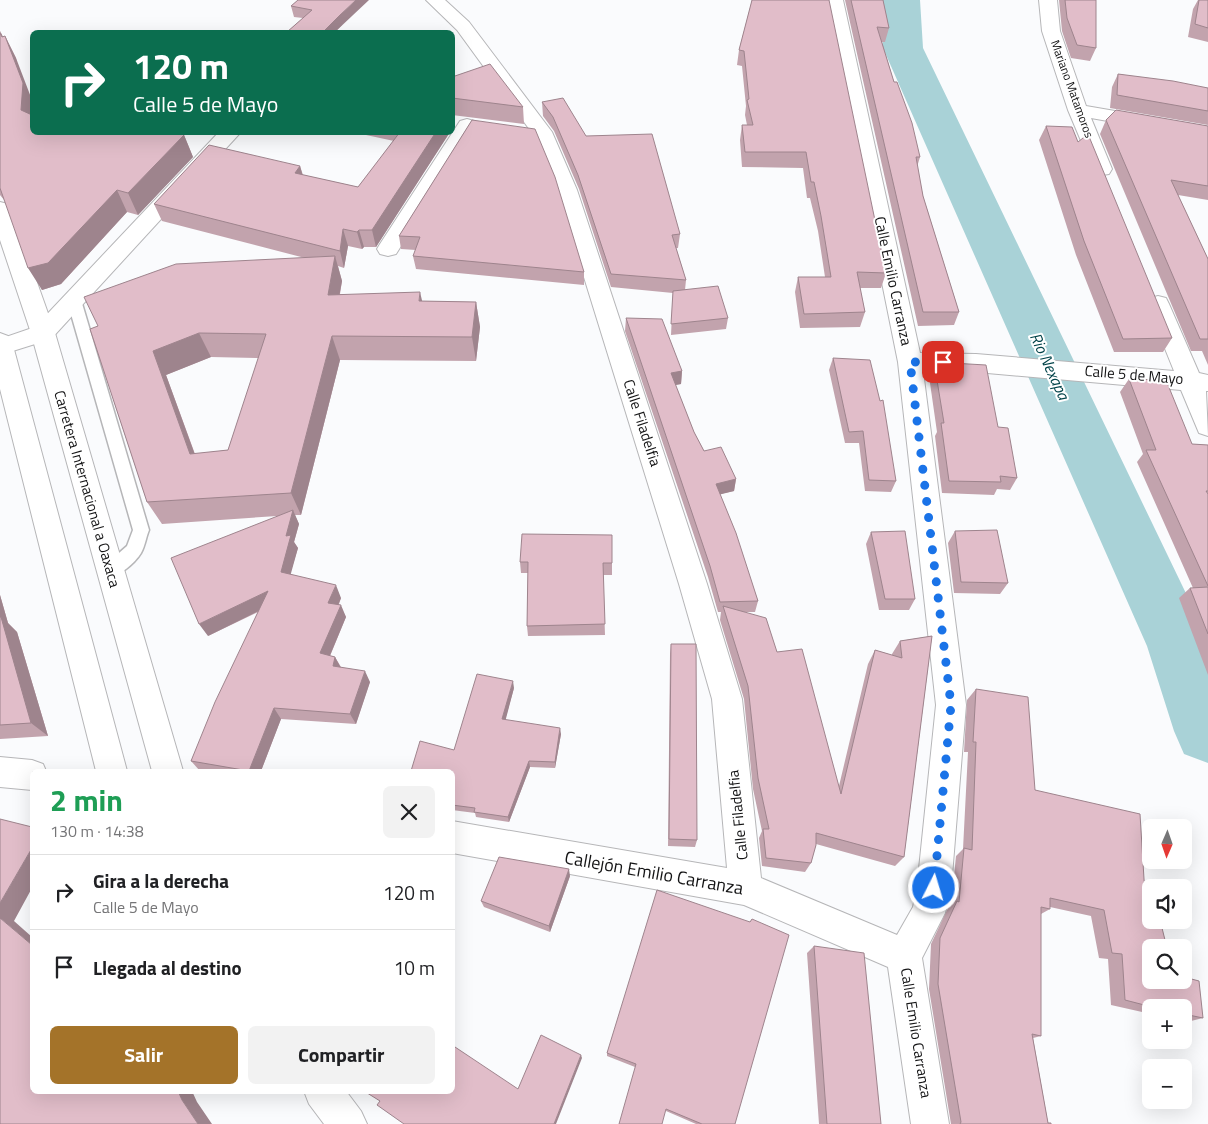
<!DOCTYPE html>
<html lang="es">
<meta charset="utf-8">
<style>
:root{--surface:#fff;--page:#f2f2f2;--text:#202124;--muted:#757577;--line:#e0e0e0;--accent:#a47329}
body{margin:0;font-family:"Titillium Web",sans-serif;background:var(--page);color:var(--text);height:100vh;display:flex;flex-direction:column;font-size:19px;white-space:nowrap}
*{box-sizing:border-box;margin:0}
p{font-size:16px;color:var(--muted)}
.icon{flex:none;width:28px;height:28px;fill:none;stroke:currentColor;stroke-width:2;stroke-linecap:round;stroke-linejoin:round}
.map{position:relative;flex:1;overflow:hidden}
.drawer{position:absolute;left:30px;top:769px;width:425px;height:325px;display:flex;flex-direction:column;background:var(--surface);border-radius:8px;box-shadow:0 5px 20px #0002}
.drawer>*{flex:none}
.top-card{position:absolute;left:30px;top:30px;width:425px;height:105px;border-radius:8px;box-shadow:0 5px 20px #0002;background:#0b6e4f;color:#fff;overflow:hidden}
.needle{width:32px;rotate:182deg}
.tools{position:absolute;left:1142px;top:819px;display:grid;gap:10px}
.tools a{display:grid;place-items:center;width:50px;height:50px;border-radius:8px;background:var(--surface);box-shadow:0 5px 20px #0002;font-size:25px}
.pin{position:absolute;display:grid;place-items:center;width:42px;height:42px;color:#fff;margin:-21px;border-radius:10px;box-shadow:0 2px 8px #0006}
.me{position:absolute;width:55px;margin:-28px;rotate:5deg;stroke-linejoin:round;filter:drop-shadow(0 0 4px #0008)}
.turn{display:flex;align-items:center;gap:18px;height:105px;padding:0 20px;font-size:22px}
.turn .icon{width:65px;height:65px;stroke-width:2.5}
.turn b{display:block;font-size:35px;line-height:42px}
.round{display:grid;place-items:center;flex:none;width:52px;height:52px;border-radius:8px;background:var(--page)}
.summary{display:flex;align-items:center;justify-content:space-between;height:85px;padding:0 20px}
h1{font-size:30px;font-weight:700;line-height:38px;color:#1e9e55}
.action{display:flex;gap:10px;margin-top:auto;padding:10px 20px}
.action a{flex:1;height:58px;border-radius:8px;background:var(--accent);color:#fff;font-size:20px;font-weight:700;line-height:58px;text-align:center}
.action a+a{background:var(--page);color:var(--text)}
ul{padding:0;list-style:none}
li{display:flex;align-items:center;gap:15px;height:75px;padding:0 20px;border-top:1px solid var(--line)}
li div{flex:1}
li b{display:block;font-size:19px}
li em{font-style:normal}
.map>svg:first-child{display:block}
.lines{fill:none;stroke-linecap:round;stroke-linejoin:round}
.river{fill:#a9d2d7;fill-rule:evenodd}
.service-casing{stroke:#b6b6b8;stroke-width:3}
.minor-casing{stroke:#b6b6b8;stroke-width:2}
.tertiary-casing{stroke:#b6b6b8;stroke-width:2}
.service{fill:#fff;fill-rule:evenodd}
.minor{fill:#fff;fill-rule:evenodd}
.tertiary{fill:#fff;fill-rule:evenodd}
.wall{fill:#c2a3ad;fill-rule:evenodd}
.shaded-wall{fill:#9e848d}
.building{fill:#e1bdc9;stroke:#9e848d;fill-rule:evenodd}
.route{stroke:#1a73e8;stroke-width:9;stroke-dasharray:0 16.2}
.labels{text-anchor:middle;stroke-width:4;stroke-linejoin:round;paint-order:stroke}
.far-street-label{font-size:12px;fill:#131314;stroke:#fff}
.street-label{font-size:15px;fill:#131314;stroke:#fff}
.water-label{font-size:16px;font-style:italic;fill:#03444a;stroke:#fff}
.near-street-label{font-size:18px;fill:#131314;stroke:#fff}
</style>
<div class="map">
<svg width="1208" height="1124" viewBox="0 0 1208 1124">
<rect width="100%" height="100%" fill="#fafbfd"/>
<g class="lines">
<path class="river" d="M880,0H920L923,48L1208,639V763L1184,754L1174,731L1147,646L883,48Z"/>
<defs>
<path id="service" d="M74,295L81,300L149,530C146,537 145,546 141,553C135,563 115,581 103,577L101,572L103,567L127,546L133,530L67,300Z"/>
<path id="minor" d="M426,0H445L469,22L552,132L577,190L707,584L742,699L761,878L897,935L913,907L917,888L936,705L898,362L825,0H843L920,353L976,354L1174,371L1147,304L1150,298L1158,296L1166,298L1169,304L1199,373L1208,375V391H1206L1208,436L1199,433L1181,390L976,372L923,371L966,705L951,888L945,913L922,958L949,1124H911L888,967L744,905L452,853V821L727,868L712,699L679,584L557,190L535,137L457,30Z
M1039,0H1057L1060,31L1086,106L1208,127V139L1091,118L1112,169L1109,174L1102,175L1095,174L1068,110L1042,31Z
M467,119L474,121L477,125L396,254L388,256L380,254L377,249L380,244L460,121Z
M219,132H241L51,339L0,355V339L35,327Z
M0,757L32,760L43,764L46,771H32V790L0,787Z"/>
<path id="tertiary" d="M0,202L8,204L11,209L55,333L183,771H152L31,333L0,240Z
M0,333L8,336L12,342L127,771H96L0,389Z
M304,1091H346L361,1111L367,1124H324L309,1104Z"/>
</defs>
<use href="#service" class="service-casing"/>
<use href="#minor" class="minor-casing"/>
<use href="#tertiary" class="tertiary-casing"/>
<use href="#service" class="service"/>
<use href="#minor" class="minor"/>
<use href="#tertiary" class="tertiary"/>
</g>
<path class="wall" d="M298,0L342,25L335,32H287L303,18L294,17L291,6Z
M752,0L886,273L881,288H860L865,312L860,327L800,328L795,292L798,277H825L818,231L810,198H807L803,168L742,167L740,140L742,125H747L745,115L746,106L742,66L737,65L739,50Z
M845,0H883L889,28L885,42H882L894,82L920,157L917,167L923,196L959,312L954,325L918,326Z
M1059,0H1096V48L1090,61L1071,58L1062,31Z
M1198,0H1208V42L1188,37L1193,9Z
M0,31L3,37L5,36L16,58L32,132L184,135L193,157L138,215L127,212L61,284L42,290L5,201L0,195Z
M1118,74L1208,88V125L1110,108L1112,87Z
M452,77L523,107L524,124L452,115Z
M542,102L586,136L680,234L678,248H676L686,280L685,290L728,318L726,329L671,335L673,293L611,287L579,189L554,131L543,116Z
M472,120L584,272V285L416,269L413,256L416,250L401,249L399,236Z
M1106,120L1208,126V200L1178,195L1208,259V365L1202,351H1191L1100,134Z
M1046,126L1078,142L1172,338L1163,352H1114L1076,255L1039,140Z
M352,132H450L376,247H364L362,249L348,246L344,268L338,266L342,281L340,294L422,301L476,302L480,327L476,361L340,360L301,515H295L299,524L294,542L298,548L290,574L341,598L339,604L346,617L330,656L335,657L341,667L370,682L356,724L281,719L261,771H200L191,761L258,612L208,636L277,516L162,524L147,502L90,329L305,258L162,221L154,204L300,166L303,175L358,187L394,141ZM211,357L259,358L228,450L195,454L166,375Z
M626,318L682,371L681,384L675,385L694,432L704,451L736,479L734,491L720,494L758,601L755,612H744L777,652L839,786L868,664L875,650L892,655V654L900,641L932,636L904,857L895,866L816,844L811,863L805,872L762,866L759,838L762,831L753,789L744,699L720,620L721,612H718L708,577L625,331Z
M833,358L896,481L891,492L865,491L859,443H845L829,370Z
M934,362L998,427L1017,478L1010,490L997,489L994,495L942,493L935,436L937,432L929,376Z
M1129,379L1192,444L1208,445V675L1179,598L1190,588H1193L1137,462L1143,454L1120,392Z
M955,531L1008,583L1000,594L954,593L948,543Z
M871,532L915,599L909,610H879L866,544Z
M612,535V575H603L605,635L528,636L527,626L528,573H521L520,562Z
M0,595L8,623L17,632L48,736L0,739Z
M671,644L697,840L695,847L668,846L670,654Z
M514,688L505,720L561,734L555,768L530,767L509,822L476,817L475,813L452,810V771L454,750Z
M976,689L1035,790L1145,895L1151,948L1203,1018L1187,1022H1184V1008H1151V1014L1111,1005L1108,959L1099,958L1091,916L1050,907V909L1041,914V1036L1033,1038L1048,1123L1051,1124H951L929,989L931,944L948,908L951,906L956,856L963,849L968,752H964L967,700Z
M570,876L550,932L484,907L481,901Z
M752,919L735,1124H696L666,1111L635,1067L607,1056V1053L750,922Z
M814,946L881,1124H819L807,953Z"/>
<path class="shaded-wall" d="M356,0H369L335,32H323L340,15Z
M0,31L10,51L5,36L16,58L32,100V131L21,110Z
M436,132H450L376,247L372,230Z
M184,135L193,157L138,215L128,193Z
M300,166L305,184L295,173Z
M117,190L127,212L61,284L42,290L28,268Z
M343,229L348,246L344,268L340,251Z
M359,230L364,247L362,249L357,232Z
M335,256L342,281L335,319L328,295Z
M420,292L426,317L419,301Z
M476,302L480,327L476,361L472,337Z
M199,333L211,357L166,375L203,477L190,454L153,351Z
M332,336L340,360L301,515L291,493Z
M682,371L681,384L670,386L671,373Z
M736,479L734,491L714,496L716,484Z
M293,510L299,524L294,542L298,548L288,584L281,572L286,536Z
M336,585L341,598L334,615L328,603Z
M268,591L275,603L208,636L199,624Z
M0,595L8,623L17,632L48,736L31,723L0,625Z
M341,605L346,617L326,665L320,653Z
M335,657L341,668L333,666Z
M365,671L370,682L356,724L350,714Z
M513,681L514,688L504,726L502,719Z
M274,708L281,719L261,771H249Z
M560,728L561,734L555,768V762Z
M529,761L530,767L509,822L508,817Z
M32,848V888L14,921L32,937V945L0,918V903Z
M569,869L570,876L550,932L549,926Z
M581,1055L582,1058L556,1124H554Z
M178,1091H192L197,1102L212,1124H198L182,1100Z"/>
<path class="building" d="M298,0H356L340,15L323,32H287L312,10L291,6Z
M752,0H829L886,273L857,272L865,312L804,314L798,277H831L821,216L814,182H811L806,152H745L742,125H753L747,100L749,99L744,51L739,50Z
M851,0H883L889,28L877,27L894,82H897L912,123L920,157H916L923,196L959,312H923Z
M1065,0H1096V48L1077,45L1067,18Z
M1199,0H1208V28L1195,24Z
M0,33L2,37L5,36L23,83L21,110L32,115V132H175L184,135L128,193L117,190L48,263L28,268L0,188Z
M490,64L523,107L452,98V77Z
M1118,74L1173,81L1208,88V111L1117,95Z
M563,98L586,136L652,134L680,234L672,235L686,280L611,274L578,175L553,117L542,102Z
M1116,110L1208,126V186L1171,180L1208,259V339H1200L1106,120Z
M472,120L535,129L555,177L584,272L413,256L420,237L399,236Z
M1046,126L1072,127L1078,142L1088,134L1172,338L1123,339L1084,241Z
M400,132H436L372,230H359L357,232L343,229L340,251L154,204L209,145L300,166L295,173L358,187Z
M335,256L328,295L420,292L419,301L476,302L472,337L332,336L291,493L147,502L90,329L98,326L84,297L176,264ZM199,333L266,334L228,450L190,454L153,351Z
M718,286L728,318L671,324L673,291Z
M626,318L662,319L682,371L671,373L694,432L704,451L721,447L736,479L716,484L736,533L758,601L720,602L710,566Z
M833,358L870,360L880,401L883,400L896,481L869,480L863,431L849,432Z
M934,362L986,365L998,427L1008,428L1017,478L1000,476L1001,482L949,481L941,423H944Z
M1129,379L1166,380L1192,444L1208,445V491H1206L1208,494V586L1146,450H1156Z
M293,510L286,536L291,535L281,572L336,585L328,603L341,605L320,653L335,657L333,666L365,671L350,714L274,708L249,771L191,761L215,702L268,591L199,624L171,558Z
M997,530L1008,583L961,582L955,531Z
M905,531L915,599H885L871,532Z
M522,534L612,535V563H603L605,624L527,626L528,562H520Z
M1208,587V634L1190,588Z
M723,606L766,618L777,652L802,649L841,794L875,650L902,658L900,641L932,636L904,857L816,833V845L811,863L766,858L763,829H769L758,778L748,686Z
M0,617H1L31,723L0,725Z
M671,644H696L697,840L669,839Z
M477,674L513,681L502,719L560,728L555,762L529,761L508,817L474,812L475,808L452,805V771H411L420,741L454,750Z
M976,689L1028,697L1035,790L1140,814L1145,895L1151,896V920H1160L1167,948H1151V980H1184V977L1199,981L1203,1018L1184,1014V1008H1156L1125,1000L1122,954L1112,953L1104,910L1050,898V909L1041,907V1036L1032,1034L1048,1123H1051V1124H960L961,1122L938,984L940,938L957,901L959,902L964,848L972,850L976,742H973Z
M0,819L32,827V848L0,903Z
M499,857L569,869L549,926L481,901Z
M657,890L750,922L752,919L789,935L735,1124H702L666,1109L662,1124H619L636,1064L607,1053Z
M0,918L32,945V1091H178L182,1100L198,1124H0Z
M814,946L864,953L881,1124H827Z
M541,1035L581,1055L554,1124H404L377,1105L380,1101L364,1091H452V1045L518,1089Z"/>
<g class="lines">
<path class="route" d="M934,888L951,705L910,362H943"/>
</g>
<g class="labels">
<g class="far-street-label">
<text transform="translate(1072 89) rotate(70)" y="4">Mariano Matamoros</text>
</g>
<g class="street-label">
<text transform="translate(893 281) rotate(78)" y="5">Calle Emilio Carranza</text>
<text transform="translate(1134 375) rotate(5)" y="5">Calle 5 de Mayo</text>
<text transform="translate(642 423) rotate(72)" y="5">Calle Filadelfia</text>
<text transform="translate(87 489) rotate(74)" y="5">Carretera Internacional a Oaxaca</text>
<text transform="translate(738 815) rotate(-96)" y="5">Calle Filadelfia</text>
<text transform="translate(916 1033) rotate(81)" y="5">Calle Emilio Carranza</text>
</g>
<g class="water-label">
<text transform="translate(1050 366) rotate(65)" y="6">Rio Nexapa</text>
</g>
<g class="near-street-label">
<text transform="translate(654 873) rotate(10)" y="6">Callejón Emilio Carranza</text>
</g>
</g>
</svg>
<div class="tools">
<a><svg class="needle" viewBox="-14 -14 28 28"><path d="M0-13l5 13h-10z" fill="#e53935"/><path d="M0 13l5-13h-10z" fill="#757577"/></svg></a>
<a><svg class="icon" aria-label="sound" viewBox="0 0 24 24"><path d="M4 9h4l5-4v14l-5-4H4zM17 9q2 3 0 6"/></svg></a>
<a><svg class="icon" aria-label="search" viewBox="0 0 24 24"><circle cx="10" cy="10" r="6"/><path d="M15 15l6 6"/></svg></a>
<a>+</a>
<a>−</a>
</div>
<div class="pin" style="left:943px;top:362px;background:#d93025"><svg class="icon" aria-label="arrive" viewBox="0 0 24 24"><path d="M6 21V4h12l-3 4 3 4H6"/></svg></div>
<svg class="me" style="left:934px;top:888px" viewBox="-20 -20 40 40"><circle r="17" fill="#1a73e8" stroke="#fff" stroke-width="3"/><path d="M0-11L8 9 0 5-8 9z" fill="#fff"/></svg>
<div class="top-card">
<div class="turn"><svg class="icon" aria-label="right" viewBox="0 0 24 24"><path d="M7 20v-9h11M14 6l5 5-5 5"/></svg><div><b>120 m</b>Calle 5 de Mayo</div></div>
</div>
<section class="drawer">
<div class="summary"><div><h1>2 min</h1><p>130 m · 14:38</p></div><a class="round"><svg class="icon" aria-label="close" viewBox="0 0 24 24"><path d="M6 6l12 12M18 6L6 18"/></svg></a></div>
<ul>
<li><svg class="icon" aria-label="right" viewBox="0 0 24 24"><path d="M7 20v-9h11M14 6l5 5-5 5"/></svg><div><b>Gira a la derecha</b><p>Calle 5 de Mayo</p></div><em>120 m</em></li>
<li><svg class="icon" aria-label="arrive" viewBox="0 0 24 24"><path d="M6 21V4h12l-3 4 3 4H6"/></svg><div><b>Llegada al destino</b></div><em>10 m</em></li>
</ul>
<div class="action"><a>Salir</a><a>Compartir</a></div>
</section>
</div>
